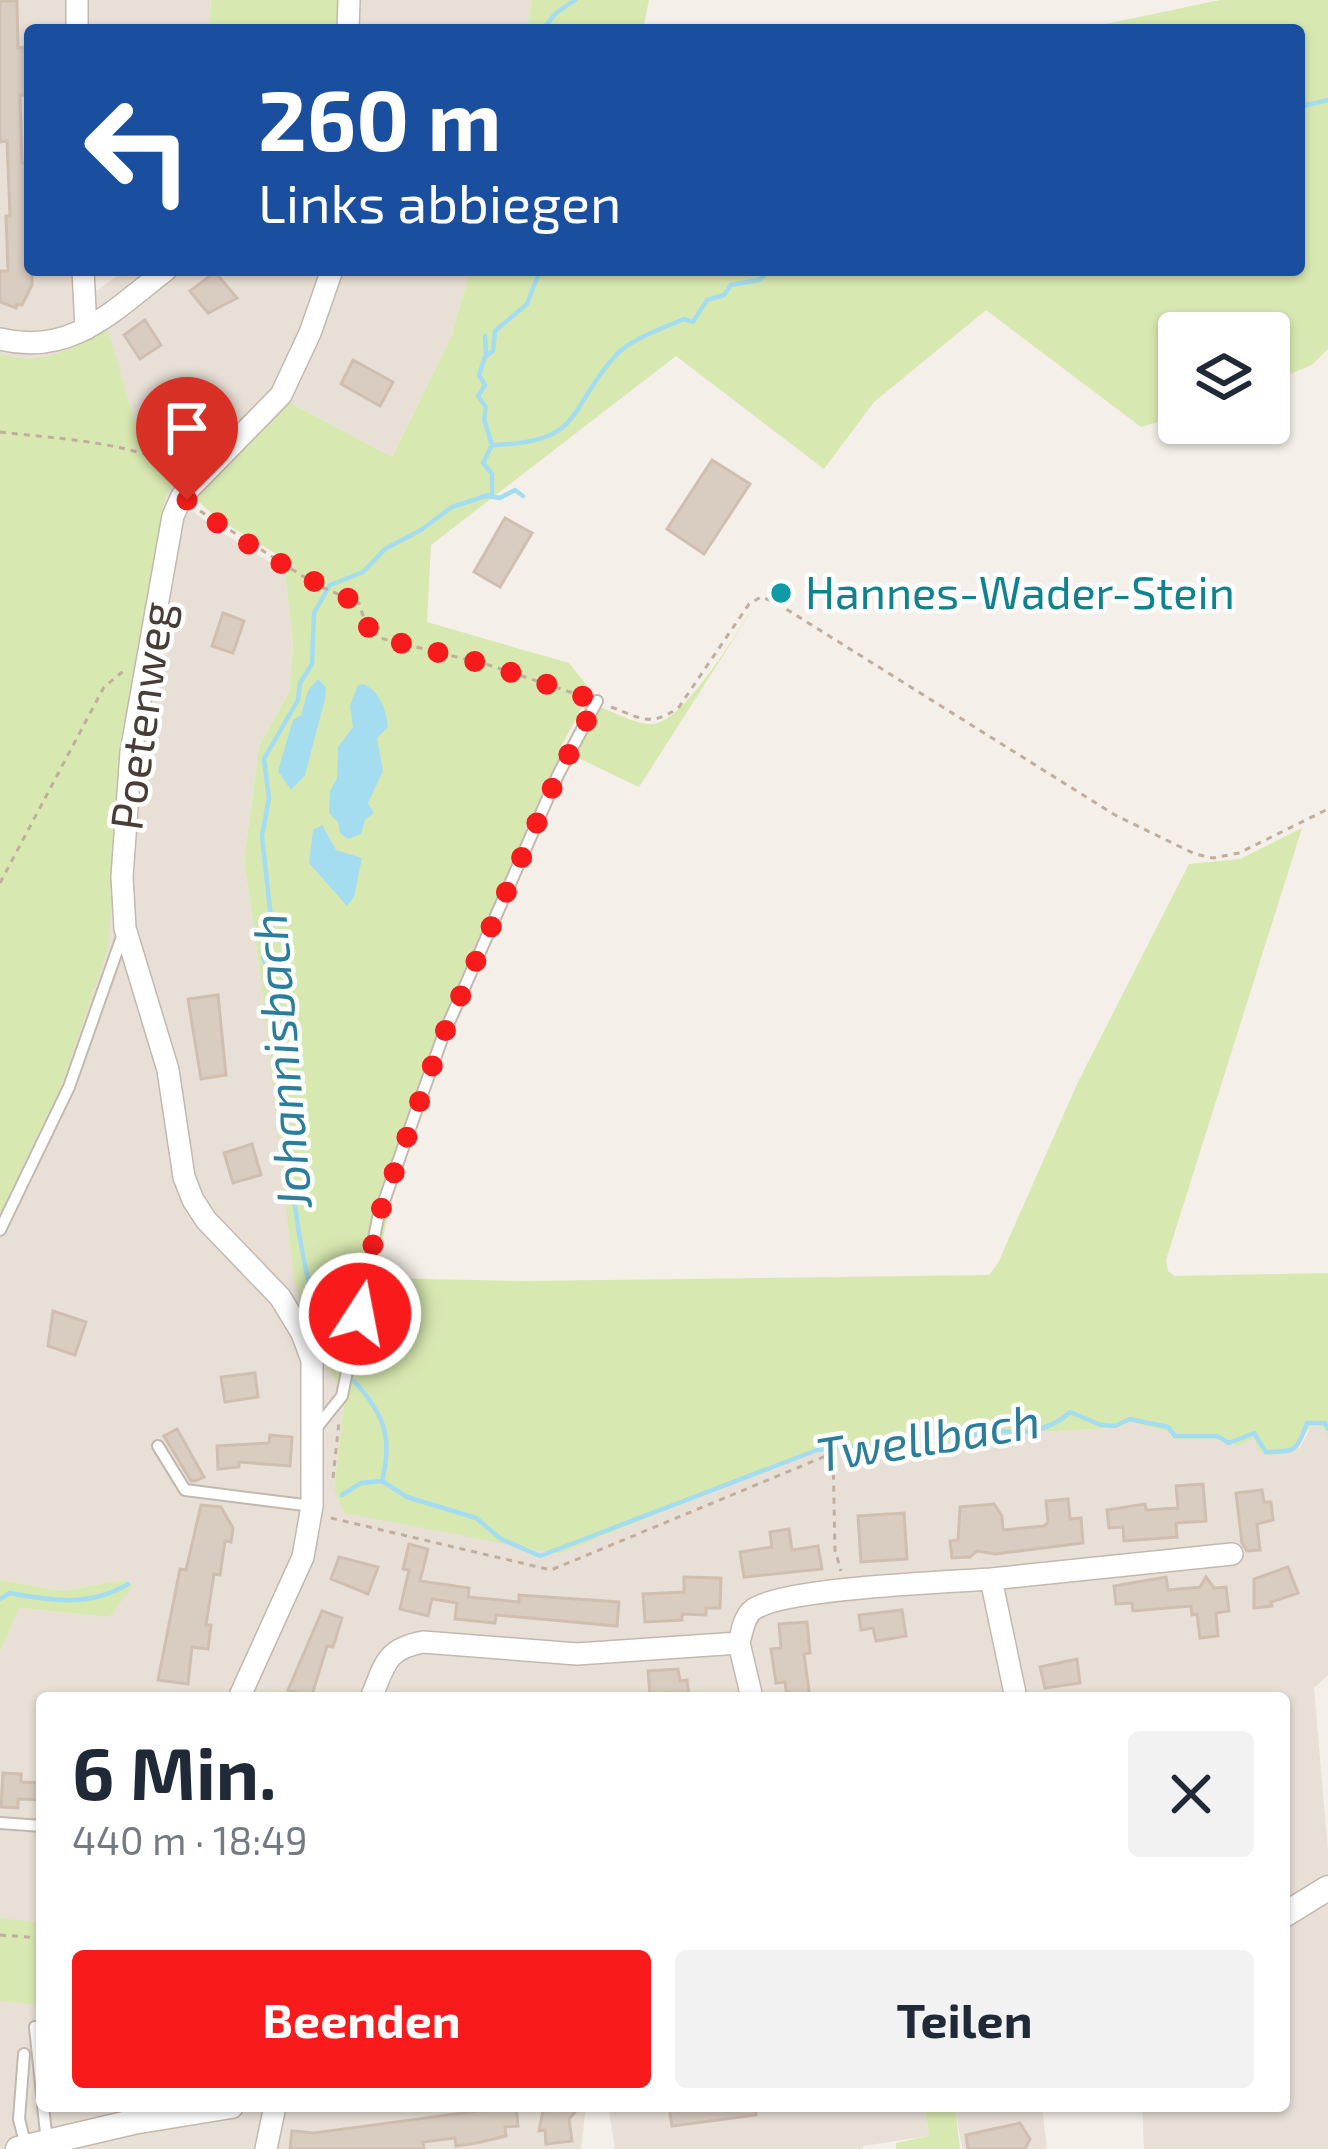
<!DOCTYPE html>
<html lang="de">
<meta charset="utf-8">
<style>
:root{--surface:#fff;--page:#f2f2f3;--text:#1f2937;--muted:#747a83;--accent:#f91b1b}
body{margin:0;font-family:"Exo 2",sans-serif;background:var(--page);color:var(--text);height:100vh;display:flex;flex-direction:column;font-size:45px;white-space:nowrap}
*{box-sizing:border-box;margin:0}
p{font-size:39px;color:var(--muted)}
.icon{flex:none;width:66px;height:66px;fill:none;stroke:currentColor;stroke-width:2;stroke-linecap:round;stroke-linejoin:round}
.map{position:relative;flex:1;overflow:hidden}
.panel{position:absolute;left:36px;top:1692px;width:1254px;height:420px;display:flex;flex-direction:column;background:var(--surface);border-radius:12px;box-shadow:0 3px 9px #0004}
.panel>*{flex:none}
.banner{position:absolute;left:24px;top:24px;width:1281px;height:252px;border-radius:12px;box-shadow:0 3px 9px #0004;background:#1a4fa0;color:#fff;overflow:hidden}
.fabs{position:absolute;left:1158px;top:312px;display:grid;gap:24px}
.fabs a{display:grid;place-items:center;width:132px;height:132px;border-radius:12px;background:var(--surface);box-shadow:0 3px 9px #0004;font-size:60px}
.pin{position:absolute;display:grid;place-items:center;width:102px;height:102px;color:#fff;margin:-123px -51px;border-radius:50% 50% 50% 0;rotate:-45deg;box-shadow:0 0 12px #0007}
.pin .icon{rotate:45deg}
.me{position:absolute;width:132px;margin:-66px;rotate:11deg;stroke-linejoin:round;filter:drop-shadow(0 0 9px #0008)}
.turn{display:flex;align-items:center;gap:42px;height:252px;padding:0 36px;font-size:54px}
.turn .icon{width:156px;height:156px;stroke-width:2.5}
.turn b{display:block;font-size:84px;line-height:102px}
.round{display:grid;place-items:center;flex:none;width:126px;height:126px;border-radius:12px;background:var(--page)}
.headline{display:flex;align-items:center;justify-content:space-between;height:204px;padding:0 36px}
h1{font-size:72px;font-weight:700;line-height:90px}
.button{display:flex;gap:24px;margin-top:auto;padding:24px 36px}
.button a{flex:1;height:138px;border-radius:12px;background:var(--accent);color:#fff;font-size:48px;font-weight:700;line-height:138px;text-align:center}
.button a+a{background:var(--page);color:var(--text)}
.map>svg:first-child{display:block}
.residential{fill:#e8e0d6}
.green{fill:#d8e8b1}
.water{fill:#a5ddf0}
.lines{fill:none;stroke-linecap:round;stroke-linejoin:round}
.stream{stroke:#a5ddf0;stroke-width:4.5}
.building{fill:#d9ccc1;stroke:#d0bfb1;stroke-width:3}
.service-casing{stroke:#c3b8ae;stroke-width:14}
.minor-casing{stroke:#c3b8ae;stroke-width:24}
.tertiary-casing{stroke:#c3b8ae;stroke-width:27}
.path{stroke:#c1ae9c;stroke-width:3;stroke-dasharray:6 6;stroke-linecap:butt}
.service{stroke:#fff;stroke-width:10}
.minor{stroke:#fff;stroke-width:21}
.tertiary{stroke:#fff;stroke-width:24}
.route{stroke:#f91b1b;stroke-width:21;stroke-dasharray:0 37.8}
.culture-dot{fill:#0f9aa8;stroke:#fff;stroke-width:4.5}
.labels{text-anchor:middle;stroke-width:9;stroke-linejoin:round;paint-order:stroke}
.culture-label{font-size:45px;fill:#0d838f;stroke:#fff;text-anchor:start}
.street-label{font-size:45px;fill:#483e37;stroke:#fff}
.water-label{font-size:48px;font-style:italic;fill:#2b7d9c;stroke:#fff}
</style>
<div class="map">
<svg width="1328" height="2149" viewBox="0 0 1328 2149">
<rect width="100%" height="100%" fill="#f4efe8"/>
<path class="residential" d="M0,0H211L209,30H30V270H94L96,291L125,270H470L451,337L392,457L287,401L187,506L210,525L285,572L293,645L289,692L259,746L244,860L260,972L345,1396L334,1488L559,1554L817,1450L833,1453L976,1435L1117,1428L1130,1422L1169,1432L1173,1439H1215L1232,1445L1255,1436L1300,1448L1311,1426L1324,1427L1328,1437V1675L1314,1688L1328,1852V2149H1144L1142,2106H1284V1698H42V2106H586L581,2149H0V1652L18,1608L108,1617L123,1580L62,1591L0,1580V1214L61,1087L126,738L166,495L195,448L138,433L107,331L47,360L21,361L0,354Z
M339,0H532L526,30H337Z
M608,2106H925L929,2136L863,2146V2149H615Z
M955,2106H1042L1047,2149H962Z"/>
<path class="green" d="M211,0H339L337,30H209Z
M532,0H649L643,30H526Z
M1220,0H1328V349L1312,365L1269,383V333H1179V416L1141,427L986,310L874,402L824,469L676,356L431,545L427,622L569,663L591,691L559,750L572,754L598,706C614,712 636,725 652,724C684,723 737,631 756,604L639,787L572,755C501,918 402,1103 376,1278L523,1281L989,1275L998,1263L1078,1082L1189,864L1240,859L1302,828L1166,1260L1168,1271L1175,1276L1328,1273V1437L1323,1427L1311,1426C1290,1453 1306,1452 1266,1455L1257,1449L1255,1437L1239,1446L1215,1439H1173L1169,1432L1130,1422L1117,1428L976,1435L833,1453L817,1450L559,1554L344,1513L334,1488L345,1396L319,1353L294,1280L260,972L244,860L259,746L289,692L293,645L285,572L295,565L216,518L194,497L287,401L392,457L451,337L470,270H1299V30H1077Z
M108,330L138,433L195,447L166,495L126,738L108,948L61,1087L0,1214V354C43,367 70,349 108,330Z
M0,1580L62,1591L123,1580L133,1586L109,1617L19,1608L0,1652Z
M0,1918L42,1923V2005L0,2001Z
M925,2106H955L960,2149H896V2143L929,2136Z"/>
<path class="water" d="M318,679L326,687L325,699L305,775L291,790L278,771L293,720L301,715L308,691Z
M363,684C380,691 386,710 388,727L377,738L383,771L368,803L374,813L365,820L361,834L348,839L340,833L338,822L329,813L330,791L337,778L338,747L353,727L350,706L358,685Z
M322,825L336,850L362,858L354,897L347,906L309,863L313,830Z"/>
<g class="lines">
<path class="stream" d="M542,30L556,13L575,0
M1299,107L1328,100
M485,336L486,354
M494,445C586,442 566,409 617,354C631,339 664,328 684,319L693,322L707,300L724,295L731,285L759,280L770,270
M486,496L500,498L515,490L523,496
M340,1369C307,1307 293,1212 289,1143C288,1131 279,1119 279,1108C278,1092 282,1078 280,1062L291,1055C288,1041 276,1033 273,1019C268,992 278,987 263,958L273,937L262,836L269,798L264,759L298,700L300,683L312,664L314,613L330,585L363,572L385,549L421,530L452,507L492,494V474L483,463L492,445L484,419L486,407L478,396L485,385L479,375L485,357L493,351L495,331L527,304L540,270
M354,1381C384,1414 393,1437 382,1481
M382,1481L407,1497L476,1518L501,1539L540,1556L817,1450L942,1436L951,1429L976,1435L985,1427C1014,1437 1048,1433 1070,1412L1101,1425L1115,1426L1130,1419L1168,1427L1175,1436H1217L1229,1443L1254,1433L1266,1452C1297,1451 1296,1452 1307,1423H1325L1328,1429
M342,1495L361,1483L382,1481
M0,1599L10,1593C52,1601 90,1607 128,1584"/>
</g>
<path class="building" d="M0,1H17L18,48L25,47L27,95H20L22,163L30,162L32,285L22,305L17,304L16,308L0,302V271H8L6,216H10L7,141L0,142Z
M215,272L237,298L208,313L190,291Z
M145,320L161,345L140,359L124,335Z
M353,360L393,382L380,406L341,384Z
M712,460L750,484L704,554L667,529Z
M505,518L532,533L500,587L474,572Z
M223,613L244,621L233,653L212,646Z
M218,995L226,1075L201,1079L188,999Z
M252,1144L261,1175L233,1183L224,1153Z
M53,1311L86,1322L75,1355L48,1346Z
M255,1373L258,1397L225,1402L221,1377Z
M177,1429L204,1477L195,1481H191L164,1436Z
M270,1435L292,1437L290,1466L239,1462V1467L218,1469L217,1446L269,1443Z
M1203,1484L1206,1521L1176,1523L1177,1537L1124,1541L1123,1527L1109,1528L1107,1510L1145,1504L1146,1510L1178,1508L1176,1486Z
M1262,1490L1264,1502H1271L1273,1520L1257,1524L1260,1550L1247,1551L1242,1543L1236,1493Z
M1068,1499L1070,1519L1081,1518L1083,1543L995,1554L977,1551L970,1557L952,1558L950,1541L958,1540L960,1507L994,1504L1002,1516L1003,1530L1044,1526L1048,1522L1046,1501Z
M201,1505L221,1507L233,1528L231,1542L225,1541L220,1575L214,1574L206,1625H211L208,1649L192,1647L188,1684L158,1680L180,1569L186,1570Z
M904,1513L907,1559L861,1562L858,1516Z
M789,1529L792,1550L818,1546L822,1569L744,1577L740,1552L772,1547L770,1532Z
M409,1544L428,1549L420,1581L469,1588L468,1597L519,1602V1595L619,1602L617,1626L496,1615L495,1623L455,1619L457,1603L432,1599L428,1616L400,1609L409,1570L403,1569Z
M339,1557L378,1567L368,1594L331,1579Z
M1288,1567L1298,1593L1271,1602L1272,1606L1254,1608V1579Z
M684,1577L721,1578L720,1608H706V1615L682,1614V1620L645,1622L643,1594L684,1592Z
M1166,1577L1168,1590L1200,1587L1206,1577L1214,1588L1226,1587L1229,1611L1216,1613L1218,1636L1200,1638L1197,1614L1192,1615L1191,1606L1133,1611L1132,1603L1116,1604L1114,1586Z
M902,1610L906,1636L876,1641L873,1628L861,1630L859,1615Z
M322,1611L342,1618L333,1647L327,1646L311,1698L288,1690Z
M807,1622L810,1653L804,1654L810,1698H787L785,1682L776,1683L771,1649L781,1648L779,1624Z
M1077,1659L1080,1683L1045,1688L1040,1667Z
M678,1669L680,1681L687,1680L689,1697L671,1698L670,1693L650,1695L648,1671Z
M3,1773L21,1774V1782L42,1783V1800L18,1799V1808L1,1807Z
M516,2106L518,2126L505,2127L506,2136L477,2143L456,2146L455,2138L423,2142L424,2149H290L292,2131L314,2133Z
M544,2106H580L569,2119L572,2141L546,2144L545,2130L539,2131Z
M669,2106H756V2115L672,2126Z
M1020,2123L1030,2139L1025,2149H968L966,2135Z"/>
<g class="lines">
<defs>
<path id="service" d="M0,1230L69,1087L124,931
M314,1431L342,1396L378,1218L443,1036L558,775L597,701
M158,1446L185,1490L312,1506
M0,1823L42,1826
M35,2027L42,2094
M24,2054L19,2119L26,2147
M43,2106L47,2142"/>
<path id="minor" d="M77,0V30
M348,30L349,0
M83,270L86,329
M0,339C71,357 114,310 166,270
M991,1579L1232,1554
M739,1643L752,1698
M239,1698L303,1557L312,1506V1360L302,1333L280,1297L206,1220L193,1200L184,1177L168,1070L125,928L122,877L131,752L173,516L182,496L281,395L310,333L332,270
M371,1698C385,1665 385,1649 423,1642L577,1654L739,1643C742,1631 744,1616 754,1609C785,1588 946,1582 991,1579L1016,1698
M266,2149L275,2106"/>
<path id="tertiary" d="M1284,1915L1328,1888
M18,2149L133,2122L231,2106"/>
</defs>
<use href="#service" class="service-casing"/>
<use href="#minor" class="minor-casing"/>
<use href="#tertiary" class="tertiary-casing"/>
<path class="path" d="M0,432C60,439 125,441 180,468
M200,511L317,585L359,603L366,625L380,638L489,665L585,697
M611,707C641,718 650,728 679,707L749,604L761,597L775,602L1115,815L1195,854L1213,858L1239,853L1328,809
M0,883L104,687L126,669
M333,1478L339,1422
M331,1518L551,1570L833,1453L835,1550L841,1571
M0,1935L42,1938"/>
<use href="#service" class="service"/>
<use href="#minor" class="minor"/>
<use href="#tertiary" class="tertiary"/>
</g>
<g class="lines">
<path class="route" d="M187,500C239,542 298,575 358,603L366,625L380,638L489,665L597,701L558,775L443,1036L378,1218L360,1314"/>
</g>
<circle class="culture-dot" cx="781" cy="593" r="12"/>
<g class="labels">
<g class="culture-label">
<text x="805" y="609">Hannes-Wader-Stein</text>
</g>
<g class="street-label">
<text transform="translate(142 716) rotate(-82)" y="16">Poetenweg</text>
</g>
<g class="water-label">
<text transform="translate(282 1061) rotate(-95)" y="17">Johannisbach</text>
<text transform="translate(928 1438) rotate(-9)" y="17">Twellbach</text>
</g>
</g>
</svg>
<div class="fabs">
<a><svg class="icon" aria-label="layers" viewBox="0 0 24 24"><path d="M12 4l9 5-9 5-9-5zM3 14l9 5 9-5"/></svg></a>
</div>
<div class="pin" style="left:187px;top:500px;background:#d93025"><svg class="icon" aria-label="arrive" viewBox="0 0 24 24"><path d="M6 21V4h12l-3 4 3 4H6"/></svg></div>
<svg class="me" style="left:360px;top:1314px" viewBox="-20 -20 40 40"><circle r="17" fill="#f91b1b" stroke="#fff" stroke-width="3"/><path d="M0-11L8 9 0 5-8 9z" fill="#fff"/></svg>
<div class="banner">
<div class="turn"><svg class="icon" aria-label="left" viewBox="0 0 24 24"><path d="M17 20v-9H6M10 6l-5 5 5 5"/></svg><div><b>260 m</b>Links abbiegen</div></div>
</div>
<section class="panel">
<div class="headline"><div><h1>6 Min.</h1><p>440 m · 18:49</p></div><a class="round"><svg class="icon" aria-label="close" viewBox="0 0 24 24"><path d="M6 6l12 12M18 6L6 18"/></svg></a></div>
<div class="button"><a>Beenden</a><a>Teilen</a></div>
</section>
</div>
